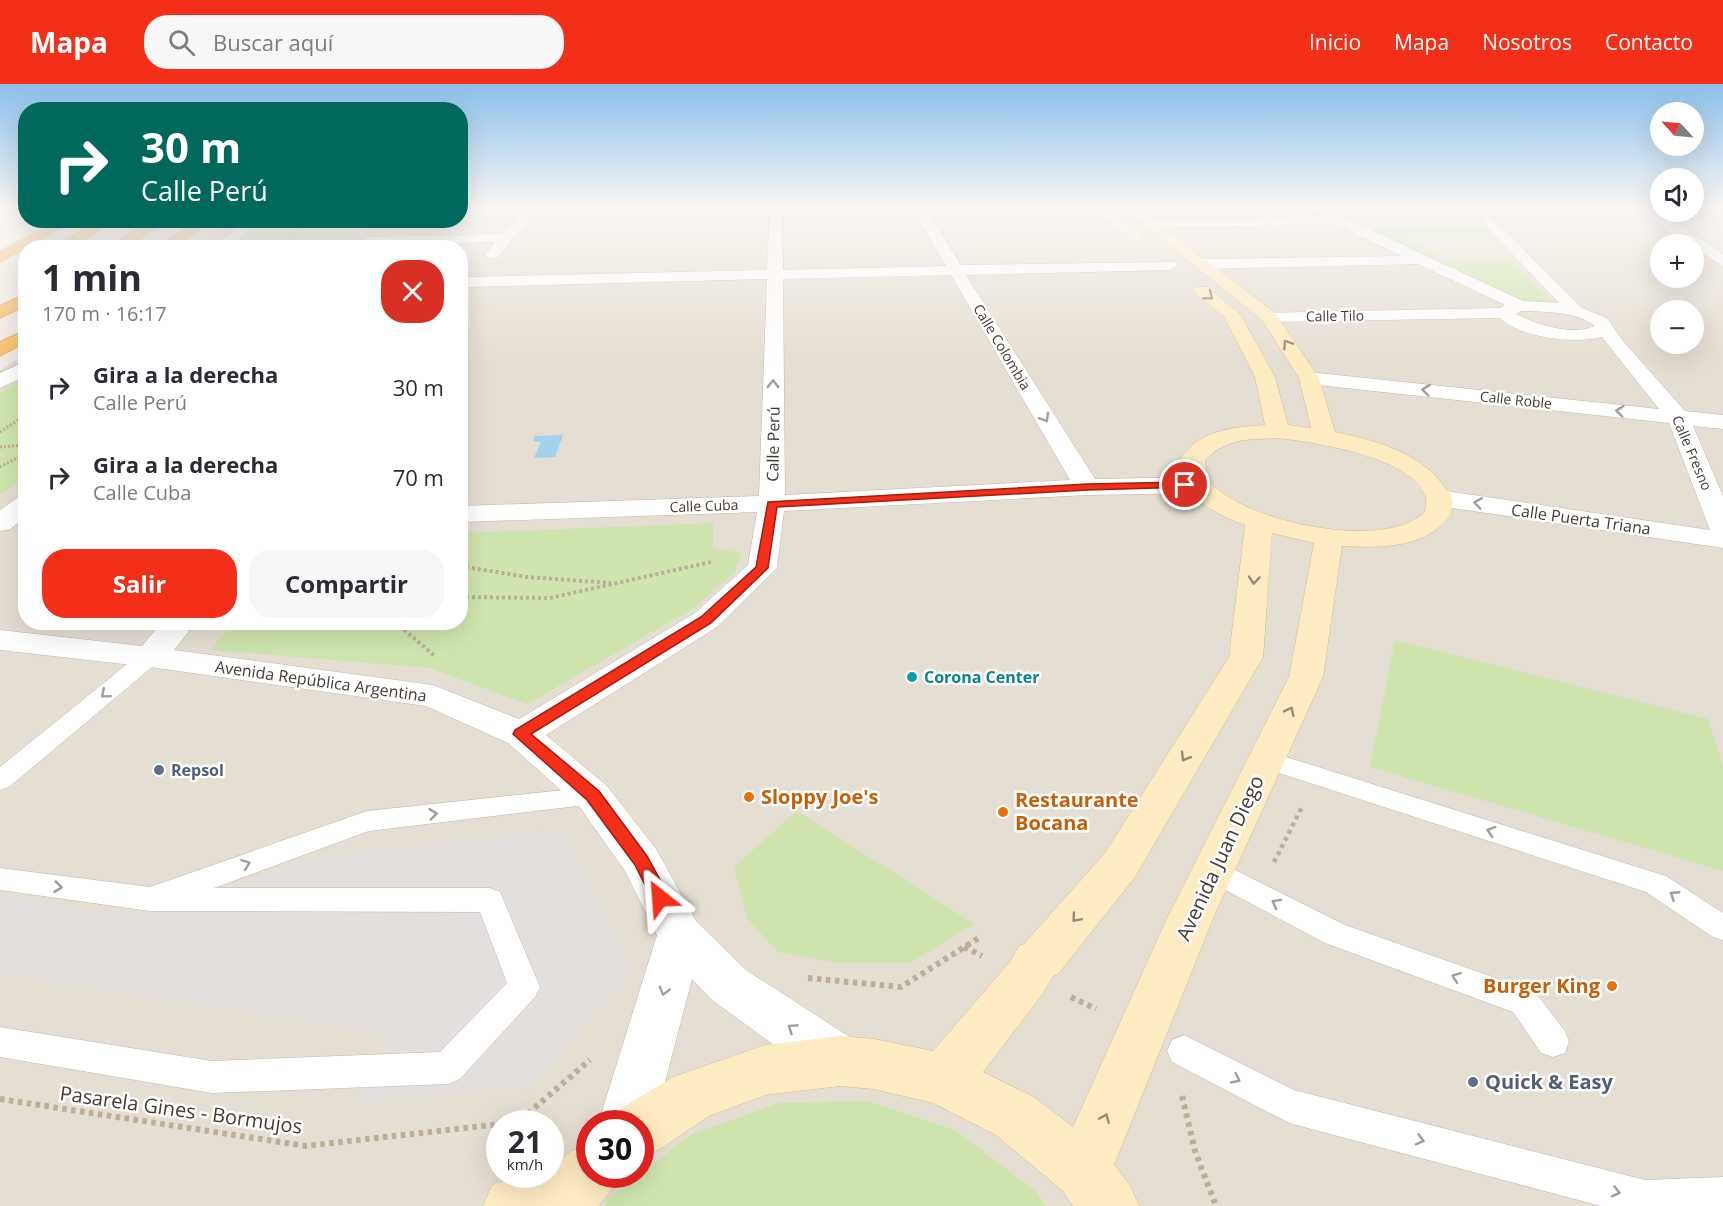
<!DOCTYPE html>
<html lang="es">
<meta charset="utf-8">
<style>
:root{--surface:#fff;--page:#f7f7f7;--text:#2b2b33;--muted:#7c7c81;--accent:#f32e19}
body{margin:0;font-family:"Open Sans",sans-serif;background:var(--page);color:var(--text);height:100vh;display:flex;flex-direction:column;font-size:22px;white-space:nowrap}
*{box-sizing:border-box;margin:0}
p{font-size:20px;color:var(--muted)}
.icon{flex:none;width:33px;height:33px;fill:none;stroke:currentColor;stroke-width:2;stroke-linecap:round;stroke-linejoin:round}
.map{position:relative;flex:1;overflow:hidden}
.side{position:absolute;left:18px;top:156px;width:450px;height:390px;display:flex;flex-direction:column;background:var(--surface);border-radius:24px;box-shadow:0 6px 24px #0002}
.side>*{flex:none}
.guide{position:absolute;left:18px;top:18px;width:450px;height:126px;border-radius:24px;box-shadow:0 6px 24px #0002;background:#00695c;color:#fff;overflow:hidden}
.needle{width:39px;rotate:296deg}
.fabs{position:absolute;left:1650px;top:18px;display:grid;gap:12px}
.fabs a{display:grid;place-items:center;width:54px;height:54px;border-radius:50%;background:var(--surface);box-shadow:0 6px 24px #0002;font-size:30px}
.speed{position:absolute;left:486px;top:1026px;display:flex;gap:12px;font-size:30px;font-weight:700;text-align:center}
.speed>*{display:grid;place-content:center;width:78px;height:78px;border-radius:50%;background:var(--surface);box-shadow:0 6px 24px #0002;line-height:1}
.speed small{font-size:15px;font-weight:400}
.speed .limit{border:9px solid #d22;background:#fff;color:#111}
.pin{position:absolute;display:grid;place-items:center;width:51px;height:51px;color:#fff;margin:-26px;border:3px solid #fff;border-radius:50%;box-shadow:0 2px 6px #0007}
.me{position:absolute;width:66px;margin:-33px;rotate:332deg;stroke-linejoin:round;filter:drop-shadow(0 0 4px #0008)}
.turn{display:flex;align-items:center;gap:21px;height:126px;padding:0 24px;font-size:27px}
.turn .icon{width:78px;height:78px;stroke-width:2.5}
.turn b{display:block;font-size:42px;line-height:51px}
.round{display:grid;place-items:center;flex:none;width:63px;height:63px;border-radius:24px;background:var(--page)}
.headline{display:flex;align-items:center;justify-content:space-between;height:102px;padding:0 24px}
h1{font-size:36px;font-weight:700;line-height:45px}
.button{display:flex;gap:12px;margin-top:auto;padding:12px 24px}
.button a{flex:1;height:69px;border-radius:24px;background:var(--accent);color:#fff;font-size:24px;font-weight:700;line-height:69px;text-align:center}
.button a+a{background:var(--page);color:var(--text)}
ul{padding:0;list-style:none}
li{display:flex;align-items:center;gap:18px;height:90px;padding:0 24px}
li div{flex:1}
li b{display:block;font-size:22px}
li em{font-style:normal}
header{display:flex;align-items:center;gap:36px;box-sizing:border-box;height:84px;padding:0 30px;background:var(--accent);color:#fff}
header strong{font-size:28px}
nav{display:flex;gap:33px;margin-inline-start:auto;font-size:21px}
.search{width:420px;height:54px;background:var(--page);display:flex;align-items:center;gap:15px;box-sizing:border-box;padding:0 21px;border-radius:24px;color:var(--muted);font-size:22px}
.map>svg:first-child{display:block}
.residential{fill:#e5ded2;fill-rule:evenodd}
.green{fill:#cfe5ad}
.parking{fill:#e2dfdc}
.water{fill:#a1d2ed}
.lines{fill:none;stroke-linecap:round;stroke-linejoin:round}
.lane-casing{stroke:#bfb6aa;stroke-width:1}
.street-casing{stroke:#bfb6aa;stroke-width:1}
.secondary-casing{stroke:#d0bd95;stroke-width:1}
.highway-casing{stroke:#d79437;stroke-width:1}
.path-far4{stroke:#bdae98;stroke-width:1.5;stroke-dasharray:1.5 1.5;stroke-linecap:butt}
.path-far3{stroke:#bdae98;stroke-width:3;stroke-dasharray:2 2;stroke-linecap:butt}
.path-far2{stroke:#bdae98;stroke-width:4;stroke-dasharray:3 3;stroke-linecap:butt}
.path-far1{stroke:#bdae98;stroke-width:4.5;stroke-dasharray:4 4;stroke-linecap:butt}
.path{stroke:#bdae98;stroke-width:6;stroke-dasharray:4.5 4.5;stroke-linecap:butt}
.lane{fill:#fff;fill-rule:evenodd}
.street{fill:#fff;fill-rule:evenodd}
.secondary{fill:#fdebc2;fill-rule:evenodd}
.highway{fill:#f9c067;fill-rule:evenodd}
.oneway{stroke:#978b74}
.oneway2{stroke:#a19e9a}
.route{fill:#f32e19;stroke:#9e1e10;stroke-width:1.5}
.culture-dot{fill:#0f9aa8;stroke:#fff;stroke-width:2}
.service-dot{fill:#5c6f8a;stroke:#fff;stroke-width:2}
.food-dot{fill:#e8710a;stroke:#fff;stroke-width:2}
.labels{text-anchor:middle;stroke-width:5;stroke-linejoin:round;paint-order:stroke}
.far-street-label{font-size:14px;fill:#433c34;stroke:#fff}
.street-label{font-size:16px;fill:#433c34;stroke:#fff}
.culture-label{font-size:16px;font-weight:bold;fill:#0d838f;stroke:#fff;text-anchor:start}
.service-label{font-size:16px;font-weight:bold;fill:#4e5e75;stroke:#fff;text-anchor:start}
.near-food-label{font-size:20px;font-weight:bold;fill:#c56008;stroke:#fff;text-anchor:start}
.near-street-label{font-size:20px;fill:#433c34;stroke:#fff}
.near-service-label{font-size:20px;font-weight:bold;fill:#4e5e75;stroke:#fff;text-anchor:start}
</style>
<header>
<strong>Mapa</strong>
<div class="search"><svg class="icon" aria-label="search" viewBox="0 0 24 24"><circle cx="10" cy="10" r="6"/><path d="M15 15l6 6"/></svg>Buscar aquí</div>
<nav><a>Inicio</a><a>Mapa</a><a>Nosotros</a><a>Contacto</a></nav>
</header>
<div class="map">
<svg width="1723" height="1122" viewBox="0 0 1723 1122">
<rect width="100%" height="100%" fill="#f1ece4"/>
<path class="residential" d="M461,122H1660V128H1694V122H1723V1122H0V286L25,270L26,538H460V164L192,163L232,137L460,136ZM1660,160H1694V194H1660ZM1660,226H1694V260H1660ZM500,1040H550V1090H500ZM590,1040H640V1090H590Z"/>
<path class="green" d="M271,136H372V137L335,163H234Z
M1487,143L1493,153L1408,154L1442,174L1425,175L1366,144Z
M1511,176L1554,220L1523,219L1433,178Z
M25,293V392L0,411V309Z
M713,439V464L742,469L734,489L692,525L527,620L430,584L210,566L233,539L460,538L461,449Z
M1395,556L1708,635L1723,682V787L1370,683Z
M797,727L974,840L910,879H838L778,868L747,834L734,783Z
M868,1017L955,1046L1035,1107L1046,1122H603L607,1116L690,1051L779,1019Z"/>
<path class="parking" d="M566,745L633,888L532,1001L353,1019L394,951L0,890V811L142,833L320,771Z"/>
<path class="water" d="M563,351L555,373L534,374L541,358L533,357L535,352Z"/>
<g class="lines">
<defs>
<path id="lane" d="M150,566L158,568L161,573L158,578L9,703L0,706V683L142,568Z
M1267,667L1666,792L1723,829V856L1713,853L1646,808L1258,682L1255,676L1258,670Z
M593,703L602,705L606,712L602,719L369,747L214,804H490L500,808L540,903L535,913L460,995L448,1000L212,1009L0,973V943L212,977L440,968L507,899L480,828L150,827L0,806V784L150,803L367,727Z
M1213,775L1345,841L1535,908L1565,947L1569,958L1565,969L1553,973L1541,969L1513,928L1325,859L1203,794L1199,786L1203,778Z
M1184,951L1294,1006L1645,1096L1723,1093V1122H1601L1289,1039L1172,978L1167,967L1172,956Z"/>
<path id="street" d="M526,122H539L497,174L492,175L485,171L495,158L368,161L361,157L368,153L502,150Z
M770,122H782L783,186L946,182L911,122H923L961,181L1175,178L1178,181L1170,186L966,191L1095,395L1199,393L1208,396L1212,401L1208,406L1199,409L1087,411L784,427L777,484L717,543L546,651L607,702L656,765L696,837L746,886L859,959L866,977L859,995L840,1002L821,995L712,916L692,895L654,1040L646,1060L640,1062V1040H598L657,851L625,787L579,722L508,659L426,622L150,583L0,566V546L142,562L162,538H196L174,566L433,601L519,635L695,529L748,481L757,428L460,438V422L759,412L767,195L469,203L461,198L469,193L767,186ZM951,191L1070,396L785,411L783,195Z
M1302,122H1319L1523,217L1559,219L1467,122H1480L1582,224L1607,234L1623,257L1685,327L1723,331V345L1693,342L1723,412V464L1439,422L1430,420L1426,414L1430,408L1439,406L1710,446L1669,339L1309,300L1302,298L1299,294L1302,290L1309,288L1659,325L1602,253C1575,260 1520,254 1500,234L1269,238L1263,237L1260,233L1263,229L1500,224L1505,221L1418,180L1200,185L1192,180L1200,175L1402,172L1335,140L1149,144L1142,140L1149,136L1320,132ZM1521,227C1545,228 1575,227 1595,242C1572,252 1538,241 1516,230Z
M1633,122H1648L1723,170V182L1694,164V160H1688Z
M246,136H261L228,164H211Z
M26,277V292L0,304V289Z
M26,412V433L10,445L0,447V426L17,414Z"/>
<path id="secondary" d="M1092,122H1106L1144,154L1137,158L1132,157Z
M1120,122H1134L1275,229L1319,294L1335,348C1373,356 1418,367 1442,400C1446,405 1451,410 1452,416C1453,420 1452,425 1451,430C1427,465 1380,464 1342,462L1323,593L1214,832L1114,1081L1130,1101L1139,1122H1073L1063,1107L996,1051L933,1019L874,1005L840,1002L765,1011L709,1032L660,1065L640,1073V1040H614L620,1025L673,993L765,961L840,952L874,955L933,967L1010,878L1019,862L1024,860L1105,769L1229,573L1245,441C1223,433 1195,420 1184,397C1181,390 1181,382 1181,374C1200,346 1234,343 1265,341L1255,293L1224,233L1195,209L1193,206L1195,203H1207L1240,230L1275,293L1288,341L1311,344L1299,294L1262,236ZM1278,354C1313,358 1415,373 1426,414C1427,418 1425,424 1425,428C1384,468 1245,438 1210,398C1206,392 1206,383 1205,376C1228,353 1248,356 1278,354ZM1272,449L1314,459L1289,593L1168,832L1073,1043L1034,1013L983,988L1044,908L1053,892L1058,890L1135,793L1263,573Z
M590,1059V1090H618L610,1108L598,1122H483L492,1101L522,1090H550V1085L570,1068Z"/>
<path id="highway" d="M58,136H75L0,178V168Z
M99,136H116L71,164H52Z
M152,136H168L127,164H109Z
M196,136H212L175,164H158Z
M26,210V222L0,234V222Z
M26,246V259L0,272V258Z"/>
</defs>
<use href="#lane" class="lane-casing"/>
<use href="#street" class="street-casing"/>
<use href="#secondary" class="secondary-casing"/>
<use href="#highway" class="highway-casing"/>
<path class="path-far4" d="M0,127L9,122
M286,137L309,136
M276,164L316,136
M313,164L336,146
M322,164L337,163"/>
<path class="path-far3" d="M0,348L26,331
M0,363L26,361
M0,383L26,369"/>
<path class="path-far2" d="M460,482L527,493L611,499
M460,513L550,514L711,478
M395,538L436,573"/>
<path class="path-far1" d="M1274,778L1302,723"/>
<path class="path" d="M964,863L982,872
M808,894L901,903L982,852
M1071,913L1096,925
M1182,1012L1195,1067L1216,1122
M0,1015L306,1062L500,1040
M504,1040L518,1038L590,976"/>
<use href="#lane" class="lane"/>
<use href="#street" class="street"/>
<use href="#secondary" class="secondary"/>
<use href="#highway" class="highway"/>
</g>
<defs><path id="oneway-chevron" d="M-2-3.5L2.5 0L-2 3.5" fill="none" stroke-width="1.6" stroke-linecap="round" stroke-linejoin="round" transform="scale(1.5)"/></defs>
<g class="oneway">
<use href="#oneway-chevron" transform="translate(1209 212) rotate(39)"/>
<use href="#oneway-chevron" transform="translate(1287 260) rotate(-123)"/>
<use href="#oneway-chevron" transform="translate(1254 496) rotate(95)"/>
<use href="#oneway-chevron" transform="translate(1290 627) rotate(-64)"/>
<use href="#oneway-chevron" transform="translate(1185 673) rotate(121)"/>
<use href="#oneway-chevron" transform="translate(1076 834) rotate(130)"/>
<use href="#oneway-chevron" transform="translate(1105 1034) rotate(-67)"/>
</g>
<g class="oneway2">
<use href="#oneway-chevron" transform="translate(773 300) rotate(-89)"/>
<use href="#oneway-chevron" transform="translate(1426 306) rotate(-174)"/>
<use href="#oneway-chevron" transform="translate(1620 327) rotate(-174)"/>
<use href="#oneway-chevron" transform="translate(1045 334) rotate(59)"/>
<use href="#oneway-chevron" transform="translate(1478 419) rotate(-172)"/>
<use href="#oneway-chevron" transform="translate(105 610) rotate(140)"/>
<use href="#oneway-chevron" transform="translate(433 730) rotate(-6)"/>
<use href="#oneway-chevron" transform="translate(1491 747) rotate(-162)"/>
<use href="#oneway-chevron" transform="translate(246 780) rotate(-20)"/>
<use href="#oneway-chevron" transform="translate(58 803) rotate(7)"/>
<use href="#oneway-chevron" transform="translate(1674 811) rotate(-147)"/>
<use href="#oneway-chevron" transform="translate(1276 819) rotate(-151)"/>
<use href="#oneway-chevron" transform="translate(1456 893) rotate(-160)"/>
<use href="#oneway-chevron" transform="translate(664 907) rotate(106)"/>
<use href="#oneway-chevron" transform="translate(792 944) rotate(-146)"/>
<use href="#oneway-chevron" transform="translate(1236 995) rotate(27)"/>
<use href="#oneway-chevron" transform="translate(1420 1056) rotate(15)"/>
<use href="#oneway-chevron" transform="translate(1616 1108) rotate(14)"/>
</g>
<linearGradient id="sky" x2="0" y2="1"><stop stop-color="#8bc0ea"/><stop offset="0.44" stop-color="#f9f6f3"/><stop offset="1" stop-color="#f9f6f3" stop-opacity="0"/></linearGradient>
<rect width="1723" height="279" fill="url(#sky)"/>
<path class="route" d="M1185,398L1189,399V403L1087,406L777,423L768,484L711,539L531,650L599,707L647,772L670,814L667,819L660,821L654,819L635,781L587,716L513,650L515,646L701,533L756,483L768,418L1087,400Z"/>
<circle class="culture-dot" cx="912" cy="593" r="6"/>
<g class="service-dot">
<circle cx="159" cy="686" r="6"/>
<circle cx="1473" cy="998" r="6"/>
</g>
<g class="food-dot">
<circle cx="749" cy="713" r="6"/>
<circle cx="1003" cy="728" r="6"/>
<circle cx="1612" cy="902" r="6"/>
</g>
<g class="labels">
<g class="far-street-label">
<text transform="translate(1335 232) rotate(-1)" y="5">Calle Tilo</text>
<text transform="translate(1002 263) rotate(59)" y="5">Calle Colombia</text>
<text transform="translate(1516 316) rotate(6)" y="5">Calle Roble</text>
<text transform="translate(1692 369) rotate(67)" y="5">Calle Fresno</text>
<text transform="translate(704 422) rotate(-2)" y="5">Calle Cuba</text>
</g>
<g class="street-label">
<text transform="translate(773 360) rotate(-89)" y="6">Calle Perú</text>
<text transform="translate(1581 435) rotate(8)" y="6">Calle Puerta Triana</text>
<text transform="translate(321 597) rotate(8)" y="6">Avenida República Argentina</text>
</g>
<g class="culture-label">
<text x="924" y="599">Corona Center</text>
</g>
<g class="service-label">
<text x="171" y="692">Repsol</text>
</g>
<g class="near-food-label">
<text x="761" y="720">Sloppy Joe's</text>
<text x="1015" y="723">Restaurante<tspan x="1015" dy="23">Bocana</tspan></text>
<text x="1600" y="909" text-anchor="end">Burger King</text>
</g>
<g class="near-street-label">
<text transform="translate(1220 774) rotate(-65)" y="7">Avenida Juan Diego</text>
<text transform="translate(181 1026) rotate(8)" y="7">Pasarela Gines - Bormujos</text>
</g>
<g class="near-service-label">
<text x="1485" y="1005">Quick &amp; Easy</text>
</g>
</g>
</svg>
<div class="fabs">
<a><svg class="needle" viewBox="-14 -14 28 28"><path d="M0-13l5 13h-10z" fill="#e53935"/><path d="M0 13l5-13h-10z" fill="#7c7c81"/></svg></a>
<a><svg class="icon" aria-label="sound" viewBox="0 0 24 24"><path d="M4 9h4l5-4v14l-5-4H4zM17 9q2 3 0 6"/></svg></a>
<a>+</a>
<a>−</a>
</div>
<div class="speed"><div>21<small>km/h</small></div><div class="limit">30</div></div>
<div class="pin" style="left:1185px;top:401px;background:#d93025"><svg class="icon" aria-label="arrive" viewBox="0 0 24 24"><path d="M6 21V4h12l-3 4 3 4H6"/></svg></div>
<svg class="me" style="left:660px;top:814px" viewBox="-20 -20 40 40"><path d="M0-17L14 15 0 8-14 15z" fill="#f32e19" stroke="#fff" stroke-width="4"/></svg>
<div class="guide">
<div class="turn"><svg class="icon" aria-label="right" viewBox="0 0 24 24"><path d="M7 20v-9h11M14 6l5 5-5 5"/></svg><div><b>30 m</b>Calle Perú</div></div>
</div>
<section class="side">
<div class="headline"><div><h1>1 min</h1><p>170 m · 16:17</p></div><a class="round" style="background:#d93025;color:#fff"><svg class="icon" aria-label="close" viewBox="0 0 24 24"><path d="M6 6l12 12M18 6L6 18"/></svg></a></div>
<ul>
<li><svg class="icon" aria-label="right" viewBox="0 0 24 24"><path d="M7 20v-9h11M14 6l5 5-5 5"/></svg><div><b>Gira a la derecha</b><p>Calle Perú</p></div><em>30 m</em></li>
<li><svg class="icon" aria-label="right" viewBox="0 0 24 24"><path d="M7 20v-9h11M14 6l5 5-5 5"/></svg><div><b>Gira a la derecha</b><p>Calle Cuba</p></div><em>70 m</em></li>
</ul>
<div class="button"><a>Salir</a><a>Compartir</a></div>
</section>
</div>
